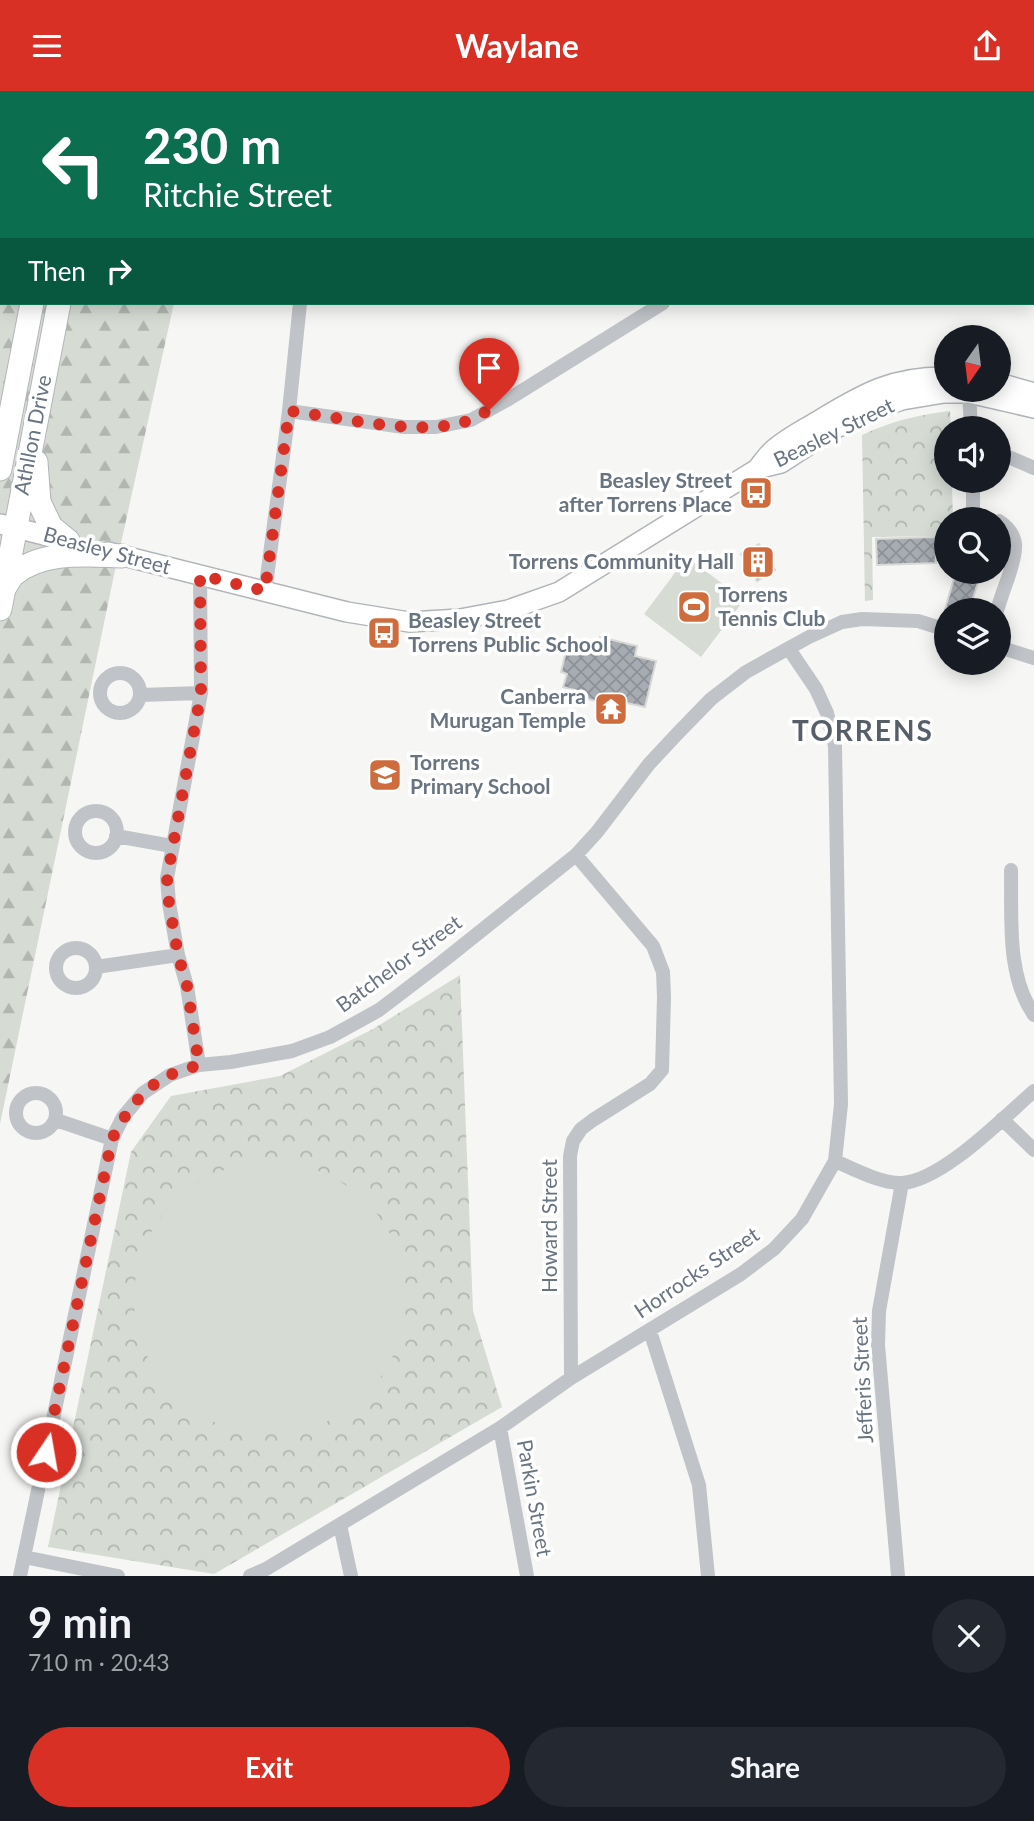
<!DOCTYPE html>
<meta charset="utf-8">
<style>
:root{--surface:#171b24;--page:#242831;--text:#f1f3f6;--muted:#9ea1a6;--accent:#d93025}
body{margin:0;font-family:Lato,sans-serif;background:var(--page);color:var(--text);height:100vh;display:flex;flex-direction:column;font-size:26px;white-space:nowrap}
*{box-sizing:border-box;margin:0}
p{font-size:23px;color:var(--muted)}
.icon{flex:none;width:38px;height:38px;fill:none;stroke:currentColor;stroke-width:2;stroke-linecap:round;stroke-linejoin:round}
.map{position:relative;height:1485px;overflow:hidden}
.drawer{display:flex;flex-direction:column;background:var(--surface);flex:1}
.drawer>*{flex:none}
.top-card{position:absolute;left:0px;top:0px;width:1034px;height:214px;box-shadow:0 4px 18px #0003;background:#0b6e4f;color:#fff;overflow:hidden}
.needle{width:46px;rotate:194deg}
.controls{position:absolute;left:934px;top:234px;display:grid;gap:14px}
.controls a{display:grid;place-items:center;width:77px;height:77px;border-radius:50%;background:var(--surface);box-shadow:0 4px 18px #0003;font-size:35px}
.pin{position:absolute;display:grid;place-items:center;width:60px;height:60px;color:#fff;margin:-72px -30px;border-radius:50% 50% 50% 0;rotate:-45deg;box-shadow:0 0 7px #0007}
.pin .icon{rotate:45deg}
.me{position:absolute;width:77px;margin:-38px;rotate:12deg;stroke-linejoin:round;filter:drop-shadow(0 0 5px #0008)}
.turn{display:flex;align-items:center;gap:24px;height:147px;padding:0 28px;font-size:32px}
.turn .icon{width:91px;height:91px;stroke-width:2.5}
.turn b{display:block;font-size:49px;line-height:60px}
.then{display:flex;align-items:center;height:66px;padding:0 28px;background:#0003;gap:14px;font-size:26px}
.round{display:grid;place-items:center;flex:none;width:74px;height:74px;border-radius:37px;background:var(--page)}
.overview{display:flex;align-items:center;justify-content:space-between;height:119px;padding:0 28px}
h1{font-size:42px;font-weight:700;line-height:52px}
.primary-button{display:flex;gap:14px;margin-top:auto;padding:14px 28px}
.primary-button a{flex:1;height:80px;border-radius:42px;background:var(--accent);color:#fff;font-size:28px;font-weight:700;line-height:80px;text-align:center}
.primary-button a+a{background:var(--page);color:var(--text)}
header{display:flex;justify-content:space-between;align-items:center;height:91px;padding:0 28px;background:var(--accent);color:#fff;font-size:32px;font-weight:700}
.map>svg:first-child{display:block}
.forest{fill:url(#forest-firs)}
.park{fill:url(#park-crowns)}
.pitch{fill:#d6dbd4}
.building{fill:url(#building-cross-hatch);stroke:#d8d8d6;stroke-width:2}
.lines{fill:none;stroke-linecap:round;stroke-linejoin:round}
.secondary-casing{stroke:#b1b5b9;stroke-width:22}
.primary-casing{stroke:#b2b5b9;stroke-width:25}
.minor{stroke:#c0c3c7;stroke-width:14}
.secondary{stroke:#fff;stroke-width:19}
.primary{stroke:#fff;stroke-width:23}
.route{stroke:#d93025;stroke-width:12;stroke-dasharray:0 21.6}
.labels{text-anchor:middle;stroke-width:7;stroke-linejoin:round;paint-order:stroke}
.street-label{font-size:21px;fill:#697481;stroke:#fff}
.poi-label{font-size:21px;font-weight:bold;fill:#697481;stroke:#fff;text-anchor:end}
.district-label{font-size:28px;font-weight:bold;letter-spacing:2px;fill:#565e67;stroke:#fff}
</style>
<header><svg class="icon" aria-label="menu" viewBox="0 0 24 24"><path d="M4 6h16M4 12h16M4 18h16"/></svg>Waylane<svg class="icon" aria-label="share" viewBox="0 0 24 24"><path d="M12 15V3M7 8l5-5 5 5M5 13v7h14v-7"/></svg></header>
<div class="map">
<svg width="1034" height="1485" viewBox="0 0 1034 1485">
<defs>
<pattern id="forest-firs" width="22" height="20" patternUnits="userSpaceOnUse" patternTransform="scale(1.75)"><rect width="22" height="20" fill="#d6dbd4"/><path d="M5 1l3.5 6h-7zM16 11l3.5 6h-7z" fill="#b2b6b1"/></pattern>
<pattern id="park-crowns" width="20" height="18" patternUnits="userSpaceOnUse" patternTransform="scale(1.75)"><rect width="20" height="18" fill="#d6dbd4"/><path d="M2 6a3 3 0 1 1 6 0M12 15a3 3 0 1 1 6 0" fill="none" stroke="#b2b6b1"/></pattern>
<pattern id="building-cross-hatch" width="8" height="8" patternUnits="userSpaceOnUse" patternTransform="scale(1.75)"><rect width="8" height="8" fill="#a6acb2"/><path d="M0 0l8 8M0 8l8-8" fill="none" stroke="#8b9196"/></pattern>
</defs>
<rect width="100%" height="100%" fill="#f6f6f4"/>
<path class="forest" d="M0,0H221V2H2V212H174L114,484L0,1033Z"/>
<path class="park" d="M950,320L951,338H947V390H952L953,429H947V445L872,446L873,509L865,510L862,344C892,330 917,324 950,320Z
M460,884L473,1220L502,1316L214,1483L48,1456L131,1061L171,1005L280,985L373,938Z"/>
<path class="pitch" d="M687,466L744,509L701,566L644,523Z
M134 1207a136 136 0 1 1 272 0a136 136 0 1 1-272 0Z"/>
<path class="building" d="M935,446L936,472L877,474L876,448Z
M759,453L775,479L757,490L741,463Z
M955,484L978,491L969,520L945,518Z
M600,546L637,555L635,565L656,570L645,616L622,611L621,616L583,607L585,602L563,596L567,583L561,581L568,552L574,553V550L597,556Z"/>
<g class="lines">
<defs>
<path id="secondary" d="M999,292L1034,302
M757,378C762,372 766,366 771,361C784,348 805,338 821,328C864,302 894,285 947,286
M0,433L68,450
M108,461L347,521L409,531L460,528L508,519L559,501L757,378L781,372L832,339L871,320L902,309L944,302H969L1034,317"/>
<path id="primary" d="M77,2L78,0
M102,2L103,0
M36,371L39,411L51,436L68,450
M0,378L32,212
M4,498C7,493 10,487 13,484C42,459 87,464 122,465
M0,518L59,212"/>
</defs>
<use href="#secondary" class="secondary-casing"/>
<use href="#primary" class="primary-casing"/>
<path class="minor" d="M655,0L658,2
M323,2L324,0
M532,2L533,0
M1032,97L1034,98
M969,299L971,338
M289,320L404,336H436L471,329L507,309L663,212
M999,365L1011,367L1034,377
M973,429V390
M265,501L289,320L300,212
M997,520C1000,509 1004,498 1008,487C1015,464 1023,446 999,430
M999,556L1034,567
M100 602a20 20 0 1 1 40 0a20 20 0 1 1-40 0Z
M140,604L201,602
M75 741a21 21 0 1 1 42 0a21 21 0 1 1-42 0Z
M116,745L172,755
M1011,779C1012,826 1006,884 1034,924
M56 877a20 20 0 1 1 40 0a20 20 0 1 1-40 0Z
M96,876L178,864
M199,974L187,895L178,864L169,812L167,787L201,602L200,484
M16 1022a20 20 0 1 1 40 0a20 20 0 1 1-40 0Z
M1002,1028L1034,1059
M56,1029L112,1048
M835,1070C853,1078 882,1093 902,1092C942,1090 1004,1026 1034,1000
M650,1240L699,1394L708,1485
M571,1287L570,1065L573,1050L581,1038L593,1029L650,993L662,979L664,906L663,881L653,855L576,764
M500,1337L527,1485
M340,1434L351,1485
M24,1466L118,1485
M20,1485L112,1048L123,1026L143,1002L170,984L199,974L231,971L292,960L330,946L379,919L442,871L576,764L597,741L649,673L677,643L711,608L746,581L809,546L842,531L862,528L918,530L947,539
M250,1485L266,1478L500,1337L571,1287L741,1183L774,1158L802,1128L835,1070L841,1013L835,655L827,622L816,598L789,558
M898,1485L878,1254L879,1220L902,1092"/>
<use href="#secondary" class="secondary"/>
<use href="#primary" class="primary"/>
</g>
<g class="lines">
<path class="route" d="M46,1361L112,1048C125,1022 144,995 172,983C181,980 190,977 199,974L187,895L178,864L169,812L167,787L201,602L200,484L265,500L289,320C341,326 421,347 470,329C477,327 483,322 489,319"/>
</g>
<defs>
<symbol id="bus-square" viewBox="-11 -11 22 22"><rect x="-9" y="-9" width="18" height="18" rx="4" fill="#ce6c3d" stroke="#fff"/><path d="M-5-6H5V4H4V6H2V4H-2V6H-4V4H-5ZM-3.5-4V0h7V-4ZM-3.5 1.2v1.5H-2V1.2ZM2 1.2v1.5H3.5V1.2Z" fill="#fff"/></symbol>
<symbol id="building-square" viewBox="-11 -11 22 22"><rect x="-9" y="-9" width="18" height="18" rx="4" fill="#ce6c3d" stroke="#fff"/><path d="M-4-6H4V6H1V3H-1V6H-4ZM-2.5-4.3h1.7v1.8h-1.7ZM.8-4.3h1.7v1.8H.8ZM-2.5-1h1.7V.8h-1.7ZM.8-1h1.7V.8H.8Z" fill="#fff"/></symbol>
<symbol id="stadium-square" viewBox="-11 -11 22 22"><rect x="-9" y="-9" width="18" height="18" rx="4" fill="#ce6c3d" stroke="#fff"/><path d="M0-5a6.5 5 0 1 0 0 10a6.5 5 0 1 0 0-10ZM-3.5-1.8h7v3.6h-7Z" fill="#fff"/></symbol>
<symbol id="temple-square" viewBox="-11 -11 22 22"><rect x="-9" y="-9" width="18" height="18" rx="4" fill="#ce6c3d" stroke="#fff"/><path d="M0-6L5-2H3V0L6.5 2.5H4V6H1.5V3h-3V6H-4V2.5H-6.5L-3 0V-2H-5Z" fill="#fff"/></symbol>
<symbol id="school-square" viewBox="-11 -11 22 22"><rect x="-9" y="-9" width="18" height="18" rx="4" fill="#ce6c3d" stroke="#fff"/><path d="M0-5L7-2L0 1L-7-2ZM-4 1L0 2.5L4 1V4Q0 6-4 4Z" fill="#fff"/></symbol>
</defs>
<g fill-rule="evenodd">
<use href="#bus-square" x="737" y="383" width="38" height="38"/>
<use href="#building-square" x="739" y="452" width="38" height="38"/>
<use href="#stadium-square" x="675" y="497" width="38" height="38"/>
<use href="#bus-square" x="365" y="523" width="38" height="38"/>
<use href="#temple-square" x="592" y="599" width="38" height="38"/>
<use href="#school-square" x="366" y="665" width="38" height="38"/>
</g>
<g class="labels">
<g class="street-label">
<text transform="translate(834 342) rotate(-26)" y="7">Beasley Street</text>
<text transform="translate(33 344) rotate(-79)" y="7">Athllon Drive</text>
<text transform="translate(107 460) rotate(15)" y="7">Beasley Street</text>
<text transform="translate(399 873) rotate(-36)" y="7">Batchelor Street</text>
<text transform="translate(550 1135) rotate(-90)" y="7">Howard Street</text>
<text transform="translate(697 1182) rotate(-34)" y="7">Horrocks Street</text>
<text transform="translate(863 1289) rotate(-93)" y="7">Jefferis Street</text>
<text transform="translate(534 1407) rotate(80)" y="7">Parkin Street</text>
</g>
<g class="poi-label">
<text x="732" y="397">Beasley Street<tspan x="732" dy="24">after Torrens Place</tspan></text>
<text x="734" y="478">Torrens Community Hall</text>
<text x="718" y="511" text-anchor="start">Torrens<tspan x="718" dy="24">Tennis Club</tspan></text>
<text x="408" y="537" text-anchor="start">Beasley Street<tspan x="408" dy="24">Torrens Public School</tspan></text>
<text x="586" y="613">Canberra<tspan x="586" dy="24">Murugan Temple</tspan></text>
<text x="410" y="679" text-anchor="start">Torrens<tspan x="410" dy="24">Primary School</tspan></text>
</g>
<g class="district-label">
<text x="863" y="650">TORRENS</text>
</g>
</g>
</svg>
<div class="controls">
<a><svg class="needle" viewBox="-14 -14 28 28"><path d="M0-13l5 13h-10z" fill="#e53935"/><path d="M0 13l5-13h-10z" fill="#9ea1a6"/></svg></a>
<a><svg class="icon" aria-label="sound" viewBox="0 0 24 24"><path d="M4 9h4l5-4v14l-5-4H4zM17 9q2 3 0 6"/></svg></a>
<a><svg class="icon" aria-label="search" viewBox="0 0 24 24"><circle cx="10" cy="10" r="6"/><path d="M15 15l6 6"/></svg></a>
<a><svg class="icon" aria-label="layers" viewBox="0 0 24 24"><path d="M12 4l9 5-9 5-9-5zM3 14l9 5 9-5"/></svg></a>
</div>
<div class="pin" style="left:489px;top:319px;background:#d93025"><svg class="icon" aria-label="arrive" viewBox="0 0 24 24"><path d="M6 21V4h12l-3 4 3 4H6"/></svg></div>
<svg class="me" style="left:46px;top:1361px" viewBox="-20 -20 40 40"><circle r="17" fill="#d93025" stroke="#fff" stroke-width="3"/><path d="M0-11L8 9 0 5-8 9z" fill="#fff"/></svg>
<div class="top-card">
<div class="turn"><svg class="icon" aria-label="left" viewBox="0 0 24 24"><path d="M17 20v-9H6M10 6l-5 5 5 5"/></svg><div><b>230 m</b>Ritchie Street</div></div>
<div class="then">Then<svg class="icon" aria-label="right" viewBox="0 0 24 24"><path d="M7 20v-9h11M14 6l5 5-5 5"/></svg></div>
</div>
</div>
<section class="drawer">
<div class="overview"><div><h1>9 min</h1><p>710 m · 20:43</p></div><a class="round"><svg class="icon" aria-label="close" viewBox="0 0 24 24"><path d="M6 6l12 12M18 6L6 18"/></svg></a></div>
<div class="primary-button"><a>Exit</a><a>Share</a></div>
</section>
